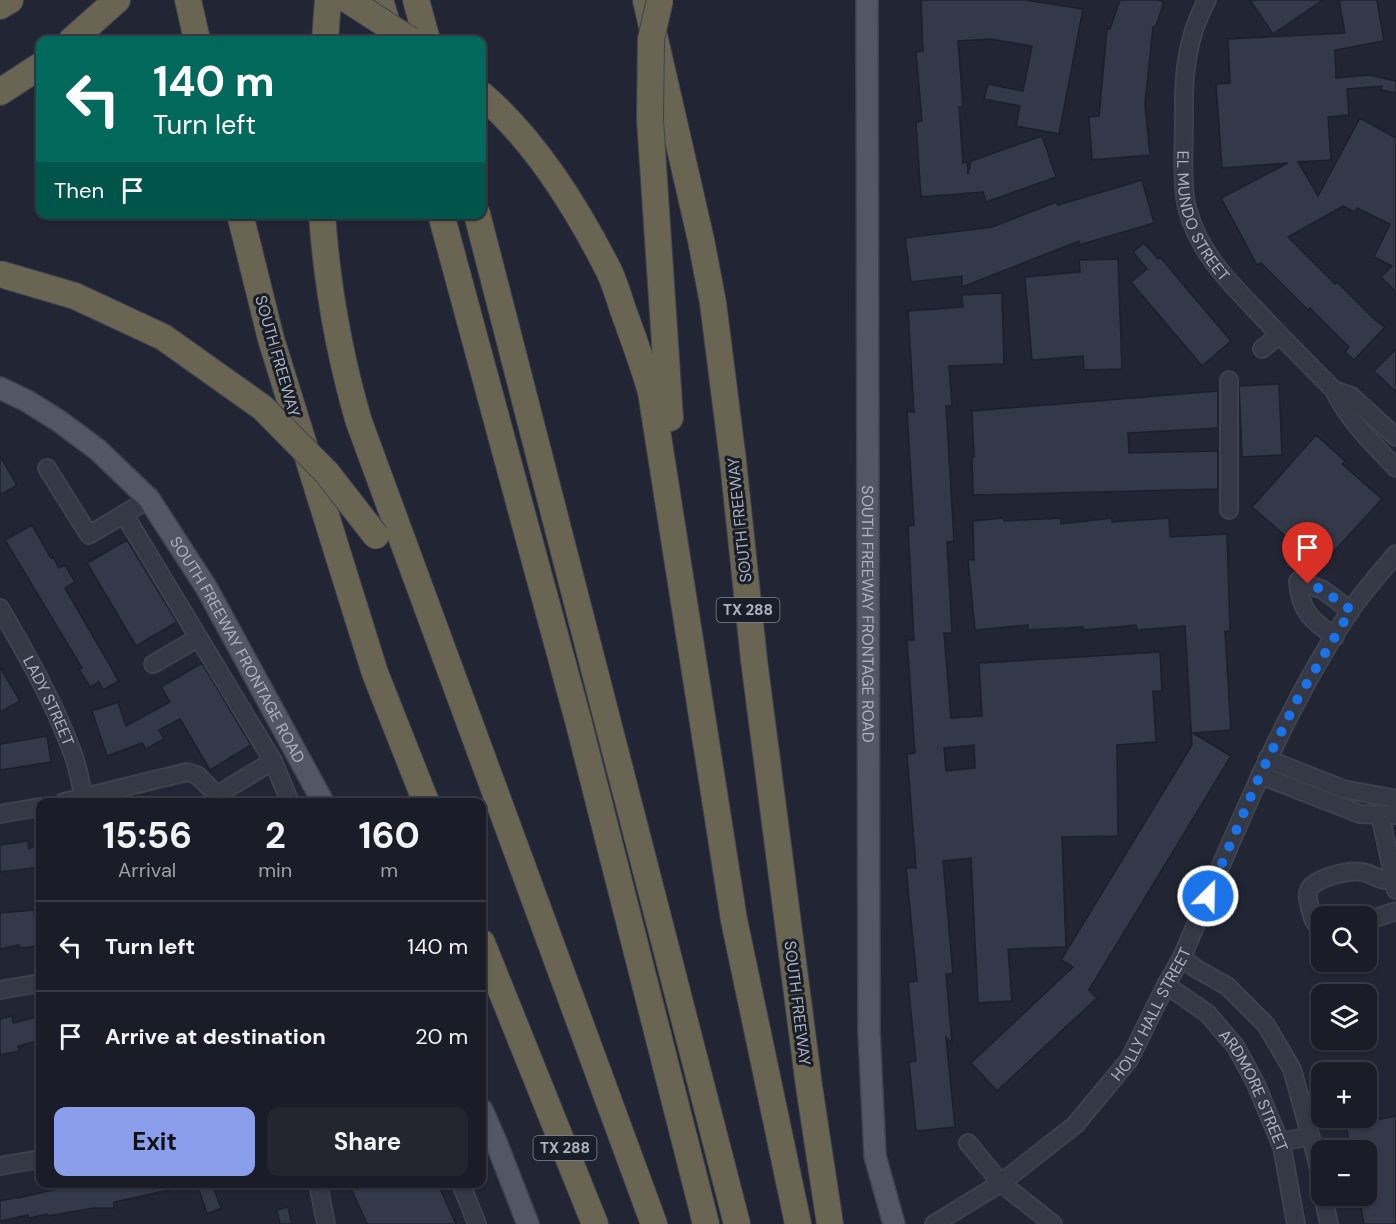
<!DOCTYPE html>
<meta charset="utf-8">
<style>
:root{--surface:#1a1c27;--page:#23252f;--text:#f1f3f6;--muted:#9fa1a7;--line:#383a44;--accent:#8b9eeb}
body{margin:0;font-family:"DM Sans",sans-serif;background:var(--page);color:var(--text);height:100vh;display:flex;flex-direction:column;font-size:22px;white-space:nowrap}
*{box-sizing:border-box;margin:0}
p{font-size:20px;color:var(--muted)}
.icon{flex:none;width:33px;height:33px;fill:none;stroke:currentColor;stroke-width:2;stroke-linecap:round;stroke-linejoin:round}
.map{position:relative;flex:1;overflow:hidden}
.drawer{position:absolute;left:36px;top:798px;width:450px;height:390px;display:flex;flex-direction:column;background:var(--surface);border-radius:12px;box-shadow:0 2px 4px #0004,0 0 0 2px var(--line)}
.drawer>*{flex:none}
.guide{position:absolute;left:36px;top:36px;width:450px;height:183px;border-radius:12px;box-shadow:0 2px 4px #0004,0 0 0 2px var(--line);background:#00695c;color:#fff;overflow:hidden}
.controls{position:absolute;left:1311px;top:906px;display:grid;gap:12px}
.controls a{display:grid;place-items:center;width:66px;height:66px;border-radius:12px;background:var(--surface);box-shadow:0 2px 4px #0004,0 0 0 2px var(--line);font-size:30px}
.pin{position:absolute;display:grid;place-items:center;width:51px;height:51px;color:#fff;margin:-62px -26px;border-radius:50% 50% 50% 0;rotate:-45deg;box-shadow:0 0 6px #0007}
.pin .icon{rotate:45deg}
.me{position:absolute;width:66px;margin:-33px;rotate:23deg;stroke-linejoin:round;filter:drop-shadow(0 0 4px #0008)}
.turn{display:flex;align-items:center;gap:21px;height:126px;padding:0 18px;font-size:27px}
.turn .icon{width:78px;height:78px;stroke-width:2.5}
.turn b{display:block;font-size:42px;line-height:51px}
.then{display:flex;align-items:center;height:57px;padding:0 18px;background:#0003;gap:12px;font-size:22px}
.eta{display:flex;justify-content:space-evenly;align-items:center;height:102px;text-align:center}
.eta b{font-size:36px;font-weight:700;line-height:42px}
.action{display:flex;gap:12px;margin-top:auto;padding:12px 18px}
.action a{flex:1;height:69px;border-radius:12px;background:var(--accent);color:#111;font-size:24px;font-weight:700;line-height:69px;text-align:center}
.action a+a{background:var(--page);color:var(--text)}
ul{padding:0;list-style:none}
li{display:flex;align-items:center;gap:18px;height:90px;padding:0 18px;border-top:2px solid var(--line)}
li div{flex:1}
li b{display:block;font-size:22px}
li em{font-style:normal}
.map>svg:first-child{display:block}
.building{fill:#34394a;stroke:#1c202b;stroke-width:1.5;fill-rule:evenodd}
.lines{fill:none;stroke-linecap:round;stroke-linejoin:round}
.minor-casing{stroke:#3e424e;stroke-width:20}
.major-casing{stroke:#3e424e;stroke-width:24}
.highway-casing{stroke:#3f434f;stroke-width:28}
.minor{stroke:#353845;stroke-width:16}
.major{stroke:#535765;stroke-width:21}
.highway{stroke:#6a6553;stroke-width:26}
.highway-bridge-casing{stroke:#3f434f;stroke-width:28;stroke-linecap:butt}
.highway-bridge{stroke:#6a6553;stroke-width:26}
.route{stroke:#1a73e8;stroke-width:10;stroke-dasharray:0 18}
.labels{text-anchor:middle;stroke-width:6;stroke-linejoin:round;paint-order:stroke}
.shield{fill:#1a1e29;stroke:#828693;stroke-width:1.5}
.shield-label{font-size:15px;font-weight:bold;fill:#afb3c1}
.street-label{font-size:16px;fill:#afb3c1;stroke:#1a1e29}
</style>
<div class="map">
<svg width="1396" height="1224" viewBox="0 0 1396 1224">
<rect width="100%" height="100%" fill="#222634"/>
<path class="building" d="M921,0H1025L1083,9L1059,134L1016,126L1020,106L984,99L988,84L1023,91L1032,46L990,39L958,41L963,107H959L963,163L967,162L968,174L971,161L1042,136L1056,177L986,202L983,192L921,197L916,122L922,121L916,52L923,51Z
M1120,0H1158L1164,2L1156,26L1153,27L1145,104L1150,155L1092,160L1089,117L1099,116L1107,29H1110Z
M1250,0H1323L1273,34Z
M1339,0H1377L1384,41L1335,50L1336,78L1369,75L1396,81V93L1381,90L1382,86L1347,89L1349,115L1328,117L1331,160L1298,162L1318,196L1360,118L1396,138V292L1381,277L1392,266L1374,257L1390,224L1357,208L1355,212L1343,206L1288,237L1335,284L1337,282L1375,320L1385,327L1354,360L1345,352L1349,347L1310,308L1308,310L1261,263L1257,265L1221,198L1288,163L1222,168L1216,84L1230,83L1228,39L1345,33Z
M1142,180L1154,223L1079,245V241L962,287V276L911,282L905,238L992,227L1056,202L1058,205Z
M1144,243L1158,259L1160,257L1231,341L1202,366L1131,282L1147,269L1133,252Z
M1118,259L1122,369L1084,370L1083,356L1032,360L1025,277L1080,272L1079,260Z
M1002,293L1004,364L949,366L952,406H946L954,541L947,542L952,633H944L951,718L982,716L979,663L1160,652L1162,691H1153L1156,742L1117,745L1118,836L1062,837L1066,947L1008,949L1012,1001L978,1003L971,858L943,861L953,974H946L952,1043L946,1037L955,1127L916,1131L909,1062L916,1061L908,982L917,981L906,868H916L907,754L915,753L907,640H914L908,526L914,525L907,412H914L908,311L963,307L962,295ZM974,745L975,768L946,771L944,748Z
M1396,349V392L1374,371Z
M1279,384L1282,455L1242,457L1239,386Z
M1218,391V428L1128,433L1129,453L1218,451V489L973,495L972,457H974L972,411Z
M1316,435L1345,461L1342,464L1382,499L1316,571L1288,546L1292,542L1252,507Z
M0,456L17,485L0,495Z
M1003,518L1004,521L1061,518V524L1112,518V522L1169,518L1170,537L1227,534L1230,631H1225L1231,730L1193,733L1231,756L1089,990L1097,998L997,1091L971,1063L1073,967L1061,960L1192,745L1185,626L1137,630L1136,625L1084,630L1083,627L1028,630V625L975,630L968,560H974L973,521Z
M32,525L51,558L53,557L59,568L65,565L75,582L65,588L119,681L103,690L99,682L90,687L79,669L82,668L5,540Z
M127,540L177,622L136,646L87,563Z
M202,663L251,745L210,770L180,719L159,730L164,739L146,749L142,743L107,756L92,711L118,702L126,726L170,702L161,687Z
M0,667L20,701L0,712Z
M47,736L51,762L0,770V744Z
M28,841L29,849L40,843V867L0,872V845Z
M34,910L37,946L19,948V945L0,949V913Z
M12,1016L13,1023L40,1016V1040L18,1046L19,1051L0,1055V1019Z
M1396,1116V1224H1364L1359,1196H1366V1150H1351L1346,1126Z
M95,1184H174V1189L114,1202V1208H94L48,1216L47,1214L29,1218L28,1215L0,1221V1201L18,1197V1198L52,1190Z
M197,1184H212L221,1208L207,1214Z
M349,1184H438L456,1224H367Z
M288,1207L292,1224H280L277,1210Z"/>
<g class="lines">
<defs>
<g id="minor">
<path id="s1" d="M1207,0C1186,38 1183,77 1184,120C1184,144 1181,189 1188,211C1199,251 1226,279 1254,308C1280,336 1307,363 1334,390C1348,420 1373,444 1396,468"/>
<path d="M1262,349L1279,335"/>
<path d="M1229,380V510"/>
<path d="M1334,390L1351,396L1396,437"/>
<path d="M47,468L89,535L149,499"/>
<path d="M124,514L273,761L290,802"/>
<path id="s2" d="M0,608C27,655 54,702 73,754C78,768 81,784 84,799"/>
<path d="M1335,637C1311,620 1300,611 1298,581L1323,590L1351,611"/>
<path d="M153,664L198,638"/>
<path d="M1267,759L1343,789L1396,799"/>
<path d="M1260,775L1360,814L1396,815"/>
<path d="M225,790L273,761"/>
<path d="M64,802L187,772L197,775L212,790"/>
<path d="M0,814L40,807"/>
<path d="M1380,814L1396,890"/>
<path d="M1366,921L1396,911"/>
<path d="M1322,928C1313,923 1313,918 1310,908C1309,902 1306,896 1309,890C1313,878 1349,870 1361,872C1373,873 1379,882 1392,880"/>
<path d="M1182,957L1195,968L1227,986L1266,1025L1292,1069L1317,1160L1322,1186"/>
<path id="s3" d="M1166,985L1207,1013L1236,1047L1255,1082L1282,1147L1296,1224"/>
<path d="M0,990L40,983"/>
<path d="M1280,1142L1310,1136"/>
<path d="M968,1143L1001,1183L1053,1224"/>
<path d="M0,1166L40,1159"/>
<path d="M318,1184L326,1224"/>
<path d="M461,1184L477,1224"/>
<path d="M1323,1196L1329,1224"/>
<path id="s4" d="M934,1224L1001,1183L1075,1125L1129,1060L1166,985L1182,957C1233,839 1279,718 1350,611C1364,591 1380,573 1396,554"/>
</g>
<g id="major">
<path id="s5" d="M867,0L869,1032L875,1156L894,1224"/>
<path id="s6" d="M0,388L27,401L59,421L98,450L149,499L206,587L323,802"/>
<path d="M482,1110L496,1142L528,1224"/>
</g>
<path id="highway" d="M188,0L197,40
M380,0L392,40
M416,0L427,40
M646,0L701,240L713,303L733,461L754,660L809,1086L830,1224
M0,6L10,0
M72,40L117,0
M325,40L328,0
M0,92L40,66
M482,95C536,141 577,208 609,271C615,284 619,297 623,310C633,337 643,364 651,392L734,920L798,1224
M240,214L271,339L375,673L426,802
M322,214C327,286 339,354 359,422L654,1224
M441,214L578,720L706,1224
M477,214L737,1224
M663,314L670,418
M482,943L595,1224"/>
</defs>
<use href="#minor" class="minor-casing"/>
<use href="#major" class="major-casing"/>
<use href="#highway" class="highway-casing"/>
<use href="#minor" class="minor"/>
<use href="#major" class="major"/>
<use href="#highway" class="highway"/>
<defs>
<path id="highway-bridge" d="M348,0L410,40
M660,0L651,39L650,120L663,314
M0,274L75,296L163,337L263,408L327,473L376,536"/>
</defs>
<use href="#highway-bridge" class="highway-bridge-casing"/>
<use href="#highway-bridge" class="highway-bridge"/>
</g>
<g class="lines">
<path class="route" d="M1208,896L1260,775L1297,700L1351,610L1323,590L1308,584"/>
</g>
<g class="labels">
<g class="shield">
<rect x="716.5" y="598" width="63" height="24" rx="4.5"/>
<rect x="533.5" y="1136" width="63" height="24" rx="4.5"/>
</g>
<g class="shield-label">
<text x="748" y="615">TX 288</text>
<text x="565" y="1153">TX 288</text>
</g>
<g class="street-label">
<text dy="6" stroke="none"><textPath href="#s1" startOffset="224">EL MUNDO STREET</textPath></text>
<text transform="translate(278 356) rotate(74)" y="6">SOUTH FREEWAY</text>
<text transform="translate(739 520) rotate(-96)" y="6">SOUTH FREEWAY</text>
<text dy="6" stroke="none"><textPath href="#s5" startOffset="614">SOUTH FREEWAY FRONTAGE ROAD</textPath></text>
<text dy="6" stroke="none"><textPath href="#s6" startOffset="362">SOUTH FREEWAY FRONTAGE ROAD</textPath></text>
<text dy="6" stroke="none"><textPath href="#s2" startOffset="105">LADY STREET</textPath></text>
<text transform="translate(798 1003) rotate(83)" y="6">SOUTH FREEWAY</text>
<text dy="6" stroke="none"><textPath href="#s4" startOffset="308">HOLLY HALL STREET</textPath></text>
<text dy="6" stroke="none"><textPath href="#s3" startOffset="141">ARDMORE STREET</textPath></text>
</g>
</g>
</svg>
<div class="controls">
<a><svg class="icon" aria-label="search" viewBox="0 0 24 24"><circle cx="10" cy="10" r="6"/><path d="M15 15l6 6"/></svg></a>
<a><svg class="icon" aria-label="layers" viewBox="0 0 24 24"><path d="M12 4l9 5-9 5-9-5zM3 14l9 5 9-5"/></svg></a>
<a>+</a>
<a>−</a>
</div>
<div class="pin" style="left:1308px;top:584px;background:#d93025"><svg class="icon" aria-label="arrive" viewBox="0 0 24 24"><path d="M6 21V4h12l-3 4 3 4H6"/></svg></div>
<svg class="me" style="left:1208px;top:896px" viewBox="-20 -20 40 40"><circle r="17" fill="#1a73e8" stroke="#fff" stroke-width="3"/><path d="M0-11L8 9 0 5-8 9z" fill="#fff"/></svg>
<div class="guide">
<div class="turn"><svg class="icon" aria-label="left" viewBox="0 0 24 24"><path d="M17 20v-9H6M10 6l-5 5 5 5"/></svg><div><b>140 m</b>Turn left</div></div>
<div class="then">Then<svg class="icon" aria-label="arrive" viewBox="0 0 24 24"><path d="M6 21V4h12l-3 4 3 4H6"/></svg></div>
</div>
<section class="drawer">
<div class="eta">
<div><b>15:56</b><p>Arrival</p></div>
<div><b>2</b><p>min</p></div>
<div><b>160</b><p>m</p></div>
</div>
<ul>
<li><svg class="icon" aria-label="left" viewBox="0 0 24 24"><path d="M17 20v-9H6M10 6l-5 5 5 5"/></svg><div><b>Turn left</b></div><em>140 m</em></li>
<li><svg class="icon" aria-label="arrive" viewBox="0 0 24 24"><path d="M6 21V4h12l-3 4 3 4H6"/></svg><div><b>Arrive at destination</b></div><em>20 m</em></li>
</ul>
<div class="action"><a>Exit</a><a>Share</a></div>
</section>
</div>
